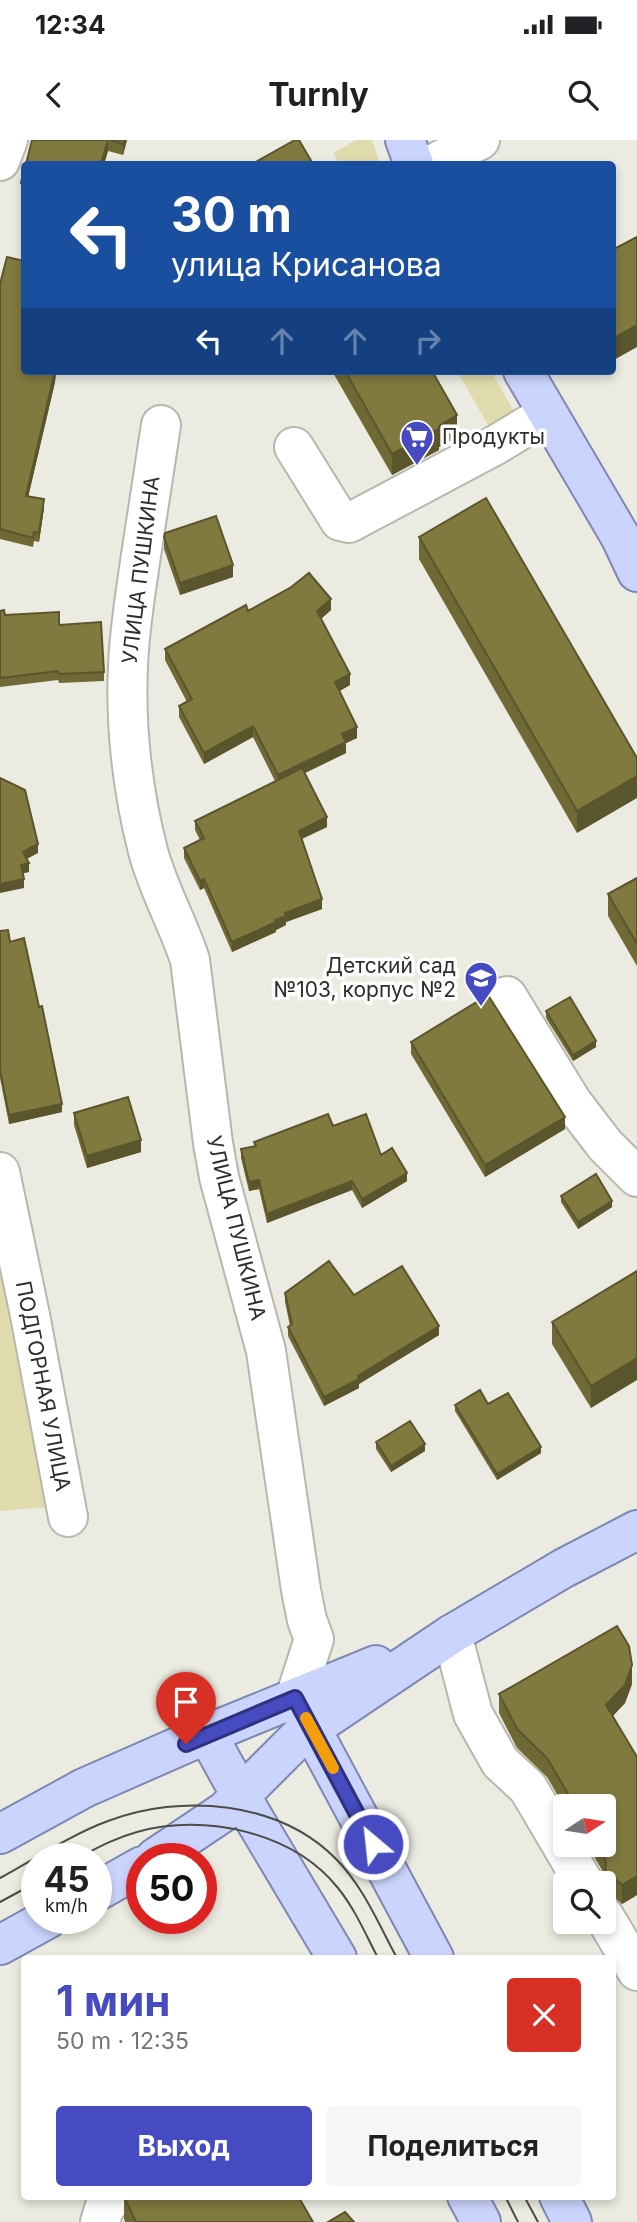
<!DOCTYPE html>
<html lang="ru">
<meta charset="utf-8">
<style>
:root{--surface:#fff;--page:#f6f6f6;--text:#202124;--muted:#757577;--accent:#464bc1}
body{margin:0;font-family:Inter,sans-serif;background:var(--page);color:var(--text);height:100vh;display:flex;flex-direction:column;font-size:26px;white-space:nowrap}
*{box-sizing:border-box;margin:0}
p{font-size:23px;color:var(--muted)}
.icon{flex:none;width:38px;height:38px;fill:none;stroke:currentColor;stroke-width:2;stroke-linecap:round;stroke-linejoin:round}
.map{position:relative;flex:1;overflow:hidden}
.details{position:absolute;left:21px;top:1815px;width:595px;height:245px;display:flex;flex-direction:column;background:var(--surface);border-radius:7px;box-shadow:0 4px 10px #0003}
.details>*{flex:none}
.top-card{position:absolute;left:21px;top:21px;width:595px;height:214px;border-radius:7px;box-shadow:0 4px 10px #0003;background:#1a4fa0;color:#fff;overflow:hidden}
.needle{width:46px;rotate:78deg}
.buttons{position:absolute;left:553px;top:1654px;display:grid;gap:14px}
.buttons a{display:grid;place-items:center;width:63px;height:63px;border-radius:7px;background:var(--surface);box-shadow:0 4px 10px #0003;font-size:35px}
.speed{position:absolute;left:21px;top:1703px;display:flex;gap:14px;font-size:35px;font-weight:700;text-align:center}
.speed>*{display:grid;place-content:center;width:91px;height:91px;border-radius:50%;background:var(--surface);box-shadow:0 4px 10px #0003;line-height:1}
.speed small{font-size:18px;font-weight:400}
.speed .limit{border:10px solid #d22;background:#fff;color:#111}
.pin{position:absolute;display:grid;place-items:center;width:60px;height:60px;color:#fff;margin:-72px -30px;border-radius:50% 50% 50% 0;rotate:-45deg;box-shadow:0 0 7px #0007}
.pin .icon{rotate:45deg}
.me{position:absolute;width:77px;margin:-38px;rotate:332deg;stroke-linejoin:round;filter:drop-shadow(0 0 5px #0008)}
.turn{display:flex;align-items:center;gap:24px;height:147px;padding:0 35px;font-size:32px}
.turn .icon{width:91px;height:91px;stroke-width:2.5}
.turn b{display:block;font-size:49px;line-height:60px}
.lanes{display:flex;align-items:center;height:66px;padding:0 35px;background:#0003;justify-content:center;gap:35px;direction:ltr}
.lanes .off{opacity:.35}
.round{display:grid;place-items:center;flex:none;width:74px;height:74px;border-radius:7px;background:var(--page)}
.headline{display:flex;align-items:center;justify-content:space-between;height:119px;padding:0 35px}
h1{font-size:42px;font-weight:700;line-height:52px;color:var(--accent)}
.action{display:flex;gap:14px;margin-top:auto;padding:14px 35px}
.action a{flex:1;height:80px;border-radius:7px;background:var(--accent);color:#fff;font-size:28px;font-weight:700;line-height:80px;text-align:center}
.action a+a{background:var(--page);color:var(--text)}
.status{display:flex;justify-content:space-between;align-items:center;height:49px;padding:0 35px;background:var(--surface);direction:ltr}
.status svg{height:19px;fill:currentColor}
header{display:flex;justify-content:space-between;align-items:center;height:91px;padding:0 35px;background:var(--surface);font-size:32px;font-weight:700}
.map>svg:first-child{display:block}
.green{fill:#dfdbac}
.lines{fill:none;stroke-linecap:round;stroke-linejoin:round}
.minor-casing{stroke:#b8b7ae;stroke-width:42}
.major-casing{stroke:#7e87b2;stroke-width:42}
.minor{stroke:#fff;stroke-width:38}
.major{stroke:#cbd4fd;stroke-width:38}
.tram{stroke:#4d4d48;stroke-width:2}
.wall{fill:#6f6936}
.shaded-wall{fill:#5a552c}
.building{fill:#817a3f;stroke:#5a552c;stroke-width:2}
.route-casing{stroke:#2e317d;stroke-width:18}
.route{stroke:#464bc1;stroke-width:12}
.slow{stroke:#f59e0b;stroke-width:12}
.labels{text-anchor:middle;stroke-width:7;stroke-linejoin:round;paint-order:stroke}
.poi-label{font-size:21px;fill:#2d2d29;stroke:#fff;text-anchor:start}
.street-label{font-size:21px;fill:#2d2d29;stroke:#fff}
</style>
<div class="status"><b>12:34</b><svg viewBox="0 0 49 12"><path d="M0 12V9h3v3zM5 12V6h3v6zM10 12V3h3v9zM15 12V0h3v12zM26 1h20v11H26zM47 4h2v5h-2z"/></svg></div>
<header><svg class="icon" aria-label="back" viewBox="0 0 24 24"><path d="M15 5l-7 7 7 7"/></svg>Turnly<svg class="icon" aria-label="search" viewBox="0 0 24 24"><circle cx="10" cy="10" r="6"/><path d="M15 15l6 6"/></svg></header>
<div class="map">
<svg width="637" height="2082" viewBox="0 0 637 2082">
<rect width="100%" height="100%" fill="#ecebe1"/>
<path class="green" d="M356,0H372L380,24H339L333,13Z
M457,231H491L517,277L492,292Z
M0,1125L47,1367L0,1371Z"/>
<g class="lines">
<defs>
<path id="minor" d="M0,21L8,0
M433,24L480,0
M161,285C154,331 147,376 140,422C135,457 129,492 128,527C125,587 133,653 148,711C158,749 178,783 190,820L213,1003L219,1037L266,1211L301,1450L307,1480L314,1499L295,1558
M294,307L340,381L349,383L494,306L547,274
M507,856L572,962L605,1005L637,1037
M0,1032L30,1175L68,1377
M452,1494L473,1574L500,1622L528,1648L584,1743
M604,1776L637,1831
M100,2082L104,2069L114,2056"/>
<path id="major" d="M405,0L414,24
M523,231L620,396L637,432
M299,1566L434,1818
M207,1594L250,1672L337,1818
M0,1694L84,1648L207,1594L376,1525
M155,1718L225,1671L300,1596L452,1494L564,1428L637,1390
M96,1752L142,1726
M0,1805L49,1778
M467,2056L481,2082
M559,2056L572,2082"/>
</defs>
<use href="#minor" class="minor-casing"/>
<use href="#major" class="major-casing"/>
<use href="#minor" class="minor"/>
<use href="#major" class="major"/>
<path class="tram" d="M78,1718C97,1708 115,1698 137,1692C205,1673 293,1692 338,1748C355,1769 366,1795 378,1818
M0,1738C35,1719 70,1695 108,1681C181,1653 279,1661 336,1719C363,1746 379,1785 397,1818
M0,1762L37,1742
M505,2056L518,2082
M524,2056L538,2082"/>
</g>
<path class="wall" d="M32,0H127L123,15L108,11L104,24H26Z
M24,29V56L21,55V43Z
M0,144L24,231H56L55,242L28,357L44,368L39,402L34,401L33,407L0,399Z
M332,231H432L457,297L439,307V310L392,335Z
M164,397L233,437L180,455L164,409Z
M419,397L637,618L577,693L419,419Z
M331,470L321,479L350,545L340,551L357,598L346,603V613L305,633L327,687L302,699L322,769L286,782V785L276,790V792L232,812L204,748L200,750L184,718V708L200,700L195,690V681L275,641L253,597L204,624L179,577V566L187,562L165,520V509L248,471Z
M0,471L5,475L59,485L104,532V541L59,543L58,540L0,547Z
M637,738V826L608,776V754Z
M0,791L10,802L62,972L9,984L0,938Z
M546,871L596,907L573,921L546,878Z
M411,902L565,989L485,1037L411,914Z
M74,973L141,1012L87,1028L74,985Z
M333,986L381,1015L407,1041L362,1068L352,1050L267,1083L259,1049L249,1051L241,1018V1009L254,1006V1002Z
M561,1056L612,1067L578,1089L561,1062Z
M637,1131L591,1268L552,1204V1182Z
M285,1153L354,1155L439,1195L359,1244V1248L324,1266L288,1196V1187L290,1186L285,1162Z
M455,1265L541,1313L497,1340L455,1271Z
M376,1302L425,1311L391,1332L376,1309Z
M632,1544L625,1563L613,1576L637,1617V1755L622,1764L614,1757L605,1754V1740L603,1732L587,1704H604V1666H565V1668L547,1637L517,1608L499,1573V1554Z
M124,2057L313,2082H125L124,2079Z"/>
<path class="shaded-wall" d="M108,0V11L104,24H101Z
M124,0H127L123,15V4Z
M637,185V207L612,221V199Z
M55,231H56L55,242L26,366V356Z
M457,275V297L439,307V310L392,335V314Z
M44,359V368L39,402V393Z
M233,425V437L180,455V443Z
M331,459V470L317,482V471Z
M350,534V545L335,553V542Z
M253,586V597L204,624V613Z
M357,587V598L346,603V613L278,646V635L342,594Z
M637,636V658L577,693V671Z
M327,677V687L299,700V691Z
M38,704V713L23,721V712Z
M29,723V732L21,734V725Z
M24,739V748L0,753V744Z
M204,739V748L200,750V741Z
M322,759V769L286,782V785L276,790V792L232,812V802L275,780L285,773Z
M596,901V907L573,921V915Z
M62,964V972L9,984V975Z
M565,977V989L485,1037V1025Z
M141,1000V1012L87,1028V1016Z
M407,1033V1041L362,1068V1059Z
M259,1040V1049L249,1051V1042Z
M352,1041V1050L267,1083V1074Z
M612,1061V1067L578,1089V1082Z
M439,1186V1195L359,1244V1248L324,1266V1257Z
M637,1218V1240L591,1268V1246Z
M425,1304V1311L391,1332V1326Z
M541,1307V1313L497,1340V1334Z
M632,1525V1544L625,1563L606,1583V1565Z
M637,1736V1755L622,1764V1745Z"/>
<path class="building" d="M32,0H108L101,24H26Z
M110,0H124L123,4Z
M295,0H299L313,24H252Z
M24,29V44L21,43Z
M637,97V185L612,199V110Z
M7,117L24,121V231H55L26,356L44,359L39,393L34,392L33,398L0,389V144Z
M345,231H432L457,275L439,286V289L392,314Z
M486,358L637,618V636L577,671L419,397Z
M216,376L233,425L180,443L164,397L165,393Z
M309,433L331,459L317,471L350,534L335,542L357,587L342,594L346,602L278,635L253,586L204,613L179,566L192,559L165,509L246,465L248,471L290,448Z
M4,470L5,475L59,472V485L101,482L104,532L59,534L58,531L0,538V471Z
M302,628L327,677L299,691L322,759L285,773L286,776L275,780L276,782L232,802L204,739L200,741L184,708L204,698L195,681Z
M0,638L25,650L38,704L23,712L29,723L21,725L24,739L0,744Z
M637,738V804L608,754Z
M8,790L10,802L24,798L39,867L42,866L62,964L9,975L0,930V791Z
M488,855L565,977L485,1025L411,902Z
M570,857L596,901L573,915L546,871Z
M128,957L141,1000L87,1016L74,973Z
M328,974L333,986L366,974L381,1015L392,1008L407,1033L362,1059L352,1041L267,1074L259,1040L249,1042L241,1009L256,1006L254,1002Z
M596,1034L612,1061L578,1082L561,1056Z
M329,1121L354,1155L402,1126L439,1186L358,1236L359,1239L324,1257L288,1187L292,1184L285,1153Z
M637,1131V1218L591,1246L552,1182Z
M480,1250L488,1264L508,1253L541,1307L497,1334L455,1265Z
M410,1281L425,1304L391,1326L376,1302Z
M617,1486L629,1506L632,1525L625,1545L606,1565L637,1617V1736L622,1745L614,1738L605,1736L606,1723L603,1713L598,1704H604V1666H575L547,1618L517,1589L499,1554Z
M125,2056H298L313,2082H136L124,2057Z
M345,2072L354,2082H328Z"/>
<g class="lines">
<defs>
<path id="route" d="M186,1604L295,1558L373,1704"/>
</defs>
<use href="#route" class="route-casing"/>
<use href="#route" class="route"/>
<path class="slow" d="M306,1578L333,1628"/>
</g>
<defs>
<symbol id="supermarket-pin" viewBox="-11 -11 22 30"><path d="M0 17L-7.5 6A9.5 9.5 0 1 1 7.5 6Z" fill="#464bc1" stroke="#fff"/><path d="M-6-5.5h2.5l.6 2H6L4.5 2H-2.5L-4.4-4H-6ZM-1.5 3.2a1.3 1.3 0 1 0 .1 0ZM3 3.2a1.3 1.3 0 1 0 .1 0Z" fill="#fff"/></symbol>
<symbol id="school-pin" viewBox="-11 -11 22 30"><path d="M0 17L-7.5 6A9.5 9.5 0 1 1 7.5 6Z" fill="#464bc1" stroke="#fff"/><path d="M0-5L7-2L0 1L-7-2ZM-4 1L0 2.5L4 1V4Q0 6-4 4Z" fill="#fff"/></symbol>
</defs>
<g fill-rule="evenodd">
<use href="#supermarket-pin" x="398" y="278" width="38" height="52"/>
<use href="#school-pin" x="462" y="819" width="38" height="52"/>
</g>
<g class="labels">
<g class="poi-label">
<text x="442" y="304">Прoдукты</text>
<text x="456" y="833" text-anchor="end">Детский сад<tspan x="456" dy="24">№103, корпус №2</tspan></text>
</g>
<g class="street-label">
<text transform="translate(141 430) rotate(-83)" y="7">УЛИЦА ПУШКИНА</text>
<text transform="translate(236 1088) rotate(76)" y="7">УЛИЦА ПУШКИНА</text>
<text transform="translate(43 1246) rotate(79)" y="7">ПОДГОРНАЯ УЛИЦА</text>
</g>
</g>
</svg>
<div class="buttons">
<a><svg class="needle" viewBox="-14 -14 28 28"><path d="M0-13l5 13h-10z" fill="#e53935"/><path d="M0 13l5-13h-10z" fill="#757577"/></svg></a>
<a><svg class="icon" aria-label="search" viewBox="0 0 24 24"><circle cx="10" cy="10" r="6"/><path d="M15 15l6 6"/></svg></a>
</div>
<div class="speed"><div>45<small>km/h</small></div><div class="limit">50</div></div>
<div class="pin" style="left:186px;top:1604px;background:#d93025"><svg class="icon" aria-label="arrive" viewBox="0 0 24 24"><path d="M6 21V4h12l-3 4 3 4H6"/></svg></div>
<svg class="me" style="left:373px;top:1704px" viewBox="-20 -20 40 40"><circle r="17" fill="#464bc1" stroke="#fff" stroke-width="3"/><path d="M0-11L8 9 0 5-8 9z" fill="#fff"/></svg>
<div class="top-card">
<div class="turn"><svg class="icon" aria-label="left" viewBox="0 0 24 24"><path d="M17 20v-9H6M10 6l-5 5 5 5"/></svg><div><b>30 m</b>улица Крисанова</div></div>
<div class="lanes"><svg class="icon" aria-label="left" viewBox="0 0 24 24"><path d="M17 20v-9H6M10 6l-5 5 5 5"/></svg><svg class="icon off" aria-label="ahead" viewBox="0 0 24 24"><path d="M12 20V5M6 11l6-6 6 6"/></svg><svg class="icon off" aria-label="ahead" viewBox="0 0 24 24"><path d="M12 20V5M6 11l6-6 6 6"/></svg><svg class="icon off" aria-label="right" viewBox="0 0 24 24"><path d="M7 20v-9h11M14 6l5 5-5 5"/></svg></div>
</div>
<section class="details">
<div class="headline"><div><h1>1 мин</h1><p>50 m · 12:35</p></div><a class="round" style="background:#d93025;color:#fff"><svg class="icon" aria-label="close" viewBox="0 0 24 24"><path d="M6 6l12 12M18 6L6 18"/></svg></a></div>
<div class="action"><a>Выход</a><a>Поделиться</a></div>
</section>
</div>
